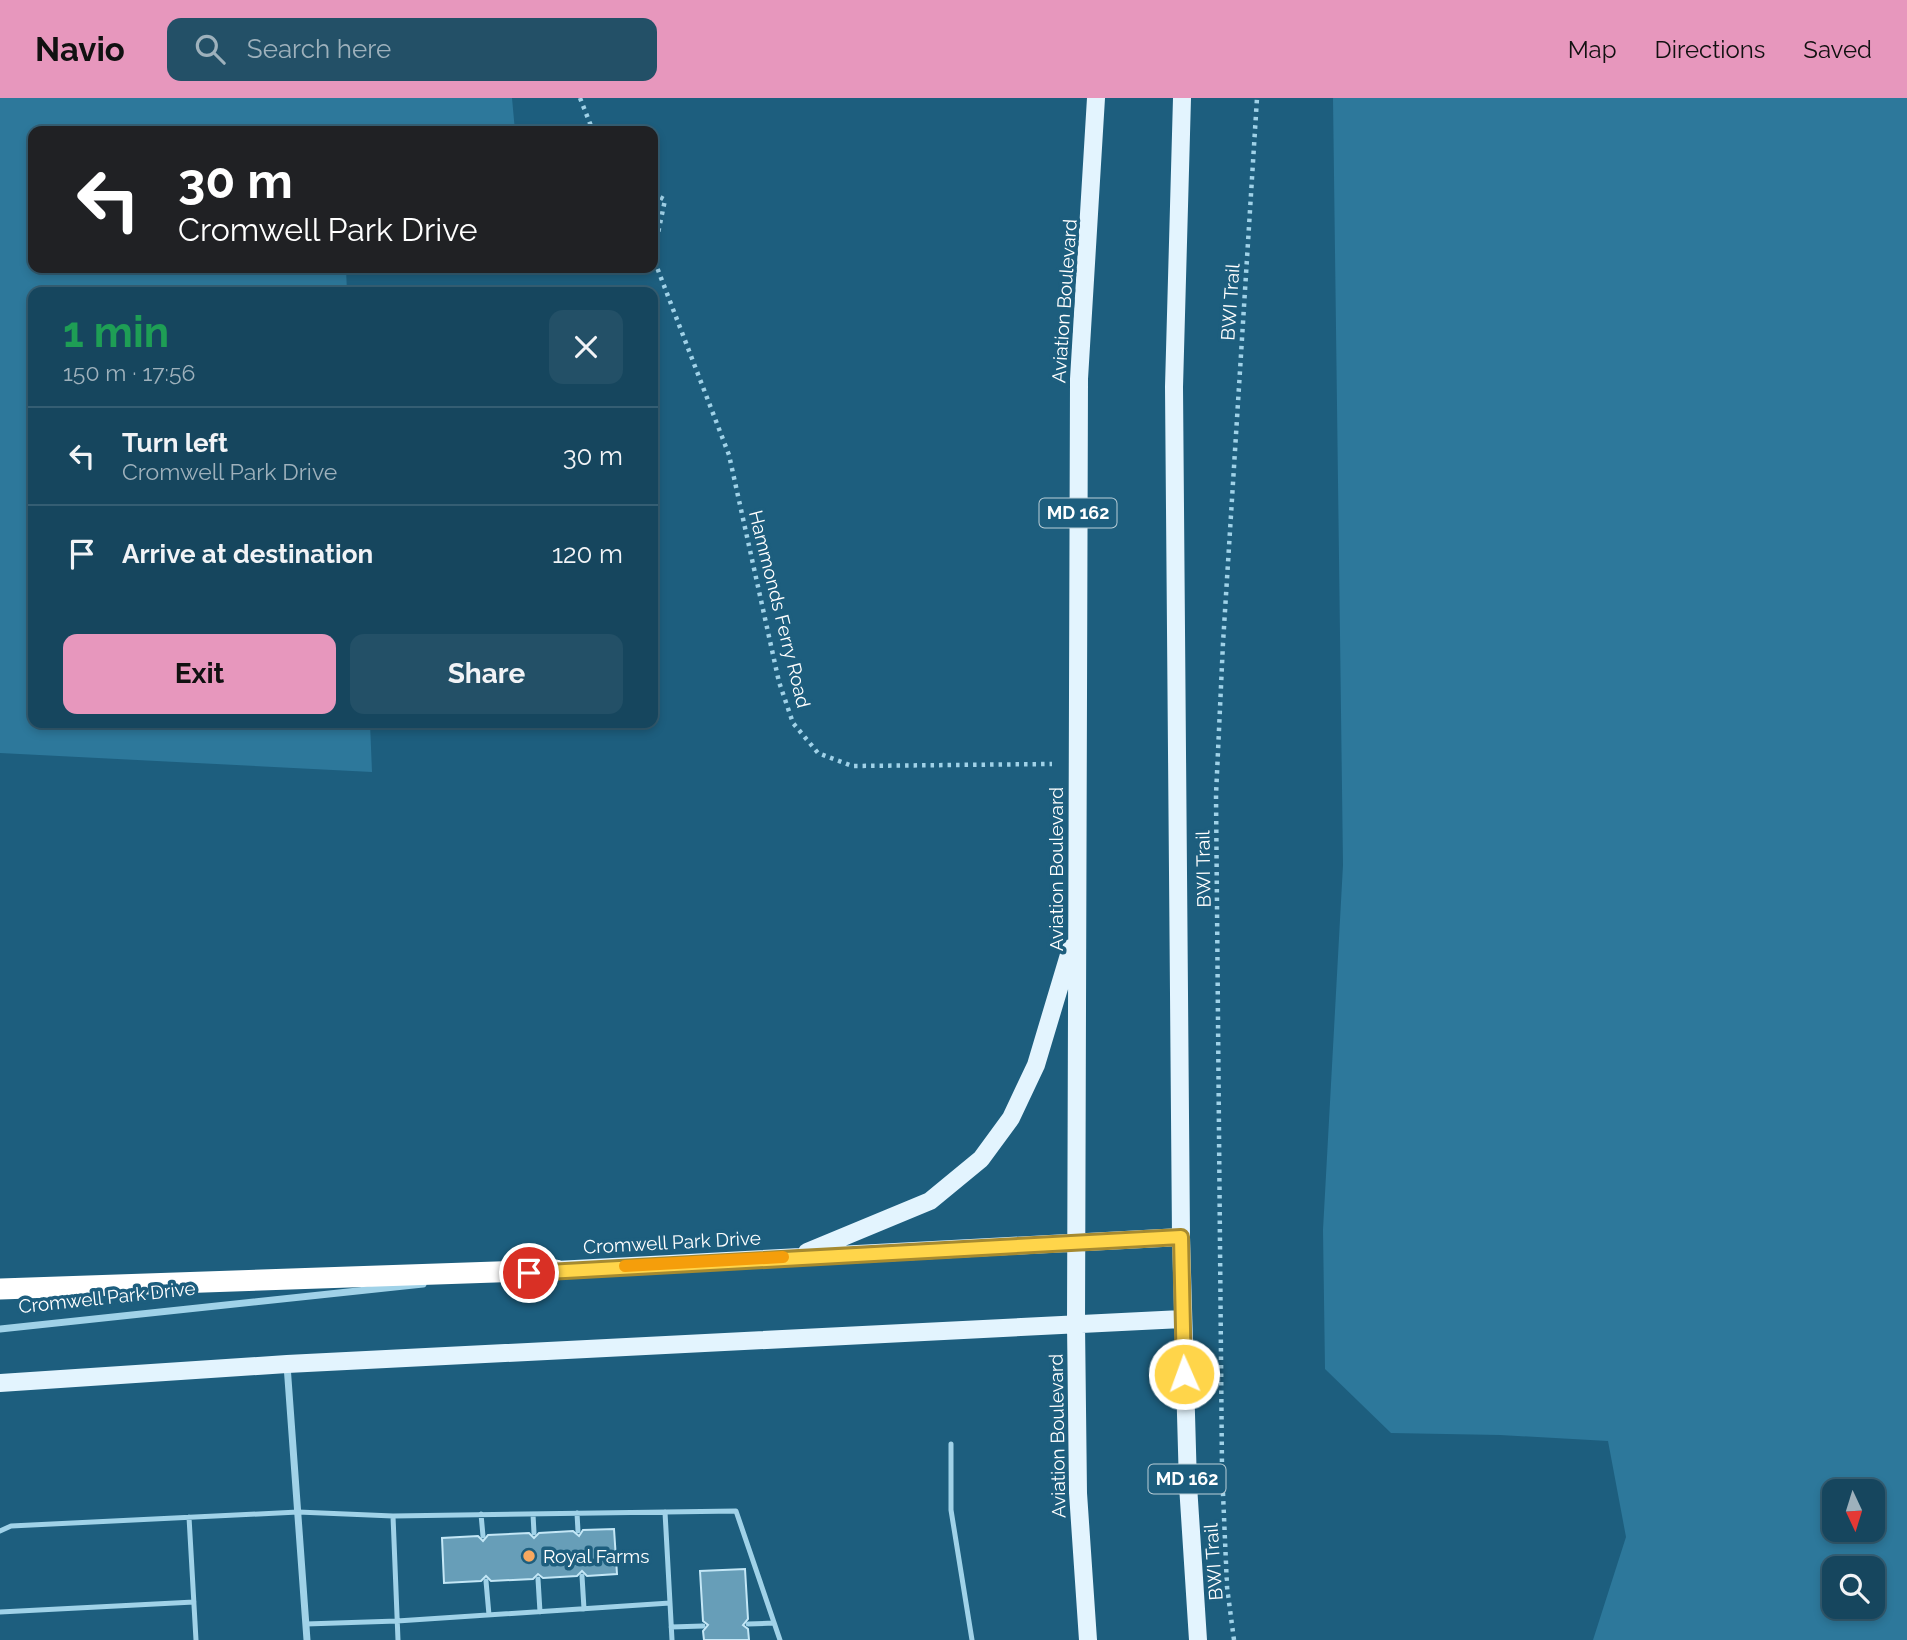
<!DOCTYPE html>
<meta charset="utf-8">
<style>
:root{--surface:#16465e;--page:#235067;--text:#f1f3f6;--muted:#9eb1bc;--line:#355e73;--accent:#e797bd}
body{margin:0;font-family:Raleway,sans-serif;background:var(--page);color:var(--text);height:100vh;display:flex;flex-direction:column;font-size:26px;white-space:nowrap}
*{box-sizing:border-box;margin:0}
p{font-size:23px;color:var(--muted)}
.icon{flex:none;width:38px;height:38px;fill:none;stroke:currentColor;stroke-width:2;stroke-linecap:round;stroke-linejoin:round}
.map{position:relative;flex:1;overflow:hidden}
.sheet{position:absolute;left:28px;top:189px;width:630px;height:441px;display:flex;flex-direction:column;background:var(--surface);border-radius:14px;box-shadow:0 4px 10px #0003,0 0 0 2px var(--line)}
.sheet>*{flex:none}
.guide{position:absolute;left:28px;top:28px;width:630px;height:147px;border-radius:14px;box-shadow:0 4px 10px #0003,0 0 0 2px var(--line);background:#202124;color:#fff;overflow:hidden}
.needle{width:46px;rotate:176deg}
.tools{position:absolute;left:1822px;top:1381px;display:grid;gap:14px}
.tools a{display:grid;place-items:center;width:63px;height:63px;border-radius:14px;background:var(--surface);box-shadow:0 4px 10px #0003,0 0 0 2px var(--line);font-size:35px}
.pin{position:absolute;display:grid;place-items:center;width:60px;height:60px;color:#fff;margin:-30px;border:4px solid #fff;border-radius:50%;box-shadow:0 2px 7px #0007}
.me{position:absolute;width:77px;margin:-38px;rotate:358deg;stroke-linejoin:round;filter:drop-shadow(0 0 5px #0008)}
.turn{display:flex;align-items:center;gap:24px;height:147px;padding:0 35px;font-size:32px}
.turn .icon{width:91px;height:91px;stroke-width:2.5}
.turn b{display:block;font-size:49px;line-height:60px}
.round{display:grid;place-items:center;flex:none;width:74px;height:74px;border-radius:14px;background:var(--page)}
.summary{display:flex;align-items:center;justify-content:space-between;height:119px;padding:0 35px}
h1{font-size:42px;font-weight:700;line-height:52px;color:#1e9e55}
.action{display:flex;gap:14px;margin-top:auto;padding:14px 35px}
.action a{flex:1;height:80px;border-radius:14px;background:var(--accent);color:#111;font-size:28px;font-weight:700;line-height:80px;text-align:center}
.action a+a{background:var(--page);color:var(--text)}
ul{padding:0;list-style:none}
li{display:flex;align-items:center;gap:21px;height:98px;padding:0 35px;border-top:2px solid var(--line)}
li div{flex:1}
li b{display:block;font-size:26px}
li em{font-style:normal}
header{display:flex;align-items:center;gap:42px;box-sizing:border-box;height:98px;padding:0 35px;background:var(--accent);color:#111}
header strong{font-size:33px}
nav{display:flex;gap:38px;margin-inline-start:auto;font-size:24px}
.search{width:490px;height:63px;background:var(--page);display:flex;align-items:center;gap:18px;box-sizing:border-box;padding:0 24px;border-radius:14px;color:var(--muted);font-size:26px}
.map>svg:first-child{display:block}
.green{fill:#2d789b;fill-rule:evenodd}
.building{fill:#679eb8;stroke:#c4e7f6;stroke-width:2}
.lines{fill:none;stroke-linecap:round;stroke-linejoin:round}
.path{stroke:#a0d2e8;stroke-width:4.5;stroke-dasharray:3.5 5;stroke-linecap:butt}
.lane{stroke:#a0d2e8;stroke-width:5}
.street{stroke:#a0d2e8;stroke-width:7}
.primary{stroke:#e3f4fe;stroke-width:18}
.highway{stroke:#fff;stroke-width:21}
.route-casing{stroke:#a68a30;stroke-width:18}
.route{stroke:#ffd54a;stroke-width:12}
.slow{stroke:#f59e0b;stroke-width:12}
.poi-dot{fill:#f8a85f;stroke:#1d5e7e;stroke-width:2.5}
.labels{text-anchor:middle;stroke-width:7;stroke-linejoin:round;paint-order:stroke}
.shield{fill:#1d5e7e;stroke:#bbcfd8;stroke-width:2}
.shield-label{font-size:18px;font-weight:bold;fill:#fff}
.street-label{font-size:19px;fill:#fff;stroke:#1d5e7e}
.poi-label{font-size:19px;fill:#fff;stroke:#1d5e7e;text-anchor:start}
</style>
<header>
<strong>Navio</strong>
<div class="search"><svg class="icon" aria-label="search" viewBox="0 0 24 24"><circle cx="10" cy="10" r="6"/><path d="M15 15l6 6"/></svg>Search here</div>
<nav><a>Map</a><a>Directions</a><a>Saved</a></nav>
</header>
<div class="map">
<svg width="1907" height="1542" viewBox="0 0 1907 1542">
<rect width="100%" height="100%" fill="#1d5e7e"/>
<path class="green" d="M0,0H512L515,33H33V170H346L347,194H33V625H370L372,674L0,655Z
M1333,0H1907V1542H1593L1626,1439L1608,1343L1500,1337L1391,1335L1325,1271L1323,1132L1343,767ZM1834,1393H1872V1432H1834ZM1834,1470H1872V1508H1834Z"/>
<path class="building" d="M614,1431L617,1476L587,1478L582,1473L577,1478L543,1480L538,1476L533,1481L491,1483L486,1478L481,1483L444,1485L442,1440L478,1438L483,1443L488,1437L529,1435L534,1440L539,1435L573,1433L579,1438L583,1432Z
M745,1471L748,1521L743,1527L748,1531L749,1542H704L703,1533L708,1527L703,1523L700,1473Z"/>
<g class="lines">
<path class="path" d="M580,0L593,33
M653,95L665,102L653,159L729,357L779,584L793,625L818,655L852,668L1052,666
M1234,1542L1227,1489L1222,1372L1216,697L1223,545L1257,0"/>
<path class="lane" d="M951,1346V1412L972,1542
M665,1414L670,1505
M577,1415L578,1433
M481,1416L483,1438
M533,1416L534,1435
M393,1418L398,1542
M189,1419L196,1542
M0,1433L11,1428L298,1414L393,1418L736,1413L780,1542
M582,1478L584,1511
M538,1481L540,1514
M486,1483L489,1517
M0,1514L194,1504
M306,1526L397,1523L670,1505L672,1542
M748,1526L774,1525
M671,1529L703,1528"/>
<path class="street" d="M0,1231L423,1186
M287,1267L307,1542"/>
<path class="primary" d="M1182,0L1174,289L1181,1139L1188,1387L1198,1542
M807,1154L930,1103L981,1061L1011,1020L1036,967L1071,850
M556,1172L1181,1139
M0,1285L287,1266L1182,1221
M1088,1542L1078,1395L1076,1226L1079,281L1096,0"/>
<path class="highway" d="M0,1191L556,1172"/>
</g>
<g class="lines">
<defs>
<path id="route" d="M529,1175L1181,1139L1184,1276"/>
</defs>
<use href="#route" class="route-casing"/>
<use href="#route" class="route"/>
<path class="slow" d="M625,1168L783,1159"/>
</g>
<circle class="poi-dot" cx="529" cy="1458" r="7"/>
<g class="labels">
<g class="shield">
<rect x="1039.5" y="400.5" width="77" height="29" rx="5"/>
<rect x="1148.5" y="1366.5" width="77" height="29" rx="5"/>
</g>
<g class="shield-label">
<text x="1078" y="421">MD 162</text>
<text x="1187" y="1387">MD 162</text>
</g>
<g class="street-label">
<text transform="translate(1064 203) rotate(-86)" y="7">Aviation Boulevard</text>
<text transform="translate(1230 204) rotate(-86)" y="7">BWI Trail</text>
<text transform="translate(780 511) rotate(76)" y="7">Hammonds Ferry Road</text>
<text transform="translate(1056 771) rotate(-90)" y="7">Aviation Boulevard</text>
<text transform="translate(1203 771) rotate(-91)" y="7">BWI Trail</text>
<text transform="translate(672 1144) rotate(-3)" y="7">Cromwell Park Drive</text>
<text transform="translate(107 1199) rotate(-6)" y="7">Cromwell Park Drive</text>
<text transform="translate(1057 1338) rotate(-91)" y="7">Aviation Boulevard</text>
<text transform="translate(1213 1464) rotate(-94)" y="7">BWI Trail</text>
</g>
<g class="poi-label">
<text x="543" y="1465">Royal Farms</text>
</g>
</g>
</svg>
<div class="tools">
<a><svg class="needle" viewBox="-14 -14 28 28"><path d="M0-13l5 13h-10z" fill="#e53935"/><path d="M0 13l5-13h-10z" fill="#9eb1bc"/></svg></a>
<a><svg class="icon" aria-label="search" viewBox="0 0 24 24"><circle cx="10" cy="10" r="6"/><path d="M15 15l6 6"/></svg></a>
</div>
<div class="pin" style="left:529px;top:1175px;background:#d93025"><svg class="icon" aria-label="arrive" viewBox="0 0 24 24"><path d="M6 21V4h12l-3 4 3 4H6"/></svg></div>
<svg class="me" style="left:1184px;top:1276px" viewBox="-20 -20 40 40"><circle r="17" fill="#ffd54a" stroke="#fff" stroke-width="3"/><path d="M0-11L8 9 0 5-8 9z" fill="#fff"/></svg>
<div class="guide">
<div class="turn"><svg class="icon" aria-label="left" viewBox="0 0 24 24"><path d="M17 20v-9H6M10 6l-5 5 5 5"/></svg><div><b>30 m</b>Cromwell Park Drive</div></div>
</div>
<section class="sheet">
<div class="summary"><div><h1>1 min</h1><p>150 m · 17:56</p></div><a class="round"><svg class="icon" aria-label="close" viewBox="0 0 24 24"><path d="M6 6l12 12M18 6L6 18"/></svg></a></div>
<ul>
<li><svg class="icon" aria-label="left" viewBox="0 0 24 24"><path d="M17 20v-9H6M10 6l-5 5 5 5"/></svg><div><b>Turn left</b><p>Cromwell Park Drive</p></div><em>30 m</em></li>
<li><svg class="icon" aria-label="arrive" viewBox="0 0 24 24"><path d="M6 21V4h12l-3 4 3 4H6"/></svg><div><b>Arrive at destination</b></div><em>120 m</em></li>
</ul>
<div class="action"><a>Exit</a><a>Share</a></div>
</section>
</div>
